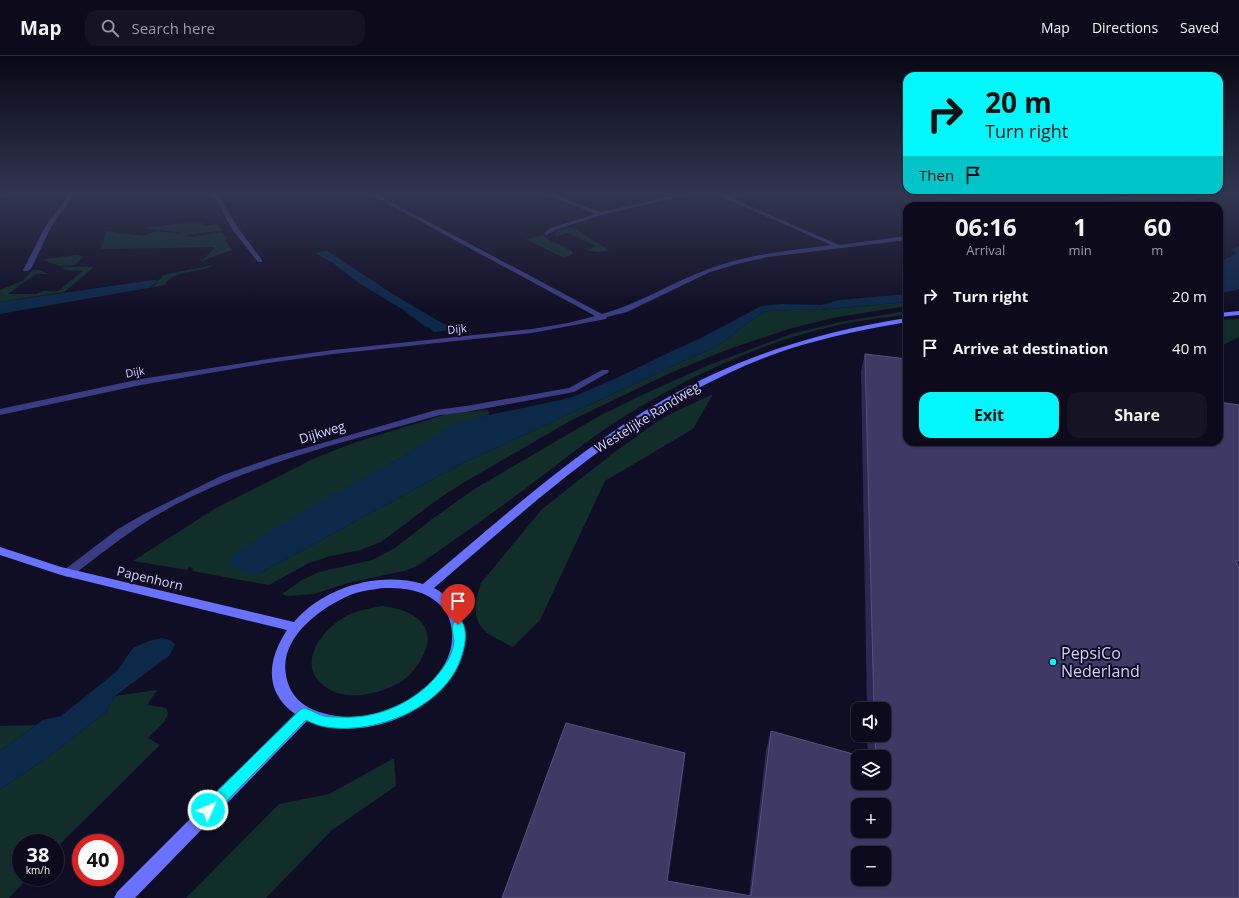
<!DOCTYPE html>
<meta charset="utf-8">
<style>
:root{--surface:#0c0a1b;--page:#151324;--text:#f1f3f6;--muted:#9a9aa3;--line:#2c2b3a;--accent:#01f7fb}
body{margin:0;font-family:"Open Sans",sans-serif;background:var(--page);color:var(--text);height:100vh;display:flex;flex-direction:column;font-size:15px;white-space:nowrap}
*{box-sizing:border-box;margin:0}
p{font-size:13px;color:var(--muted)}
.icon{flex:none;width:22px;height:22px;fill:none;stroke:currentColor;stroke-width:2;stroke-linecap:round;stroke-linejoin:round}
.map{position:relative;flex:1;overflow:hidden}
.side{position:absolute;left:903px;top:146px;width:320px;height:244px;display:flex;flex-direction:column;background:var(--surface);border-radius:12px;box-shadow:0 1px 3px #0004,0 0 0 1px var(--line)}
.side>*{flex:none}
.banner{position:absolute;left:903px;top:16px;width:320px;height:122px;border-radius:12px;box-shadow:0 1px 3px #0004,0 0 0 1px var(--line);background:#01f7fb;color:#111;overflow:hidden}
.buttons{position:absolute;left:851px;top:646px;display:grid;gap:8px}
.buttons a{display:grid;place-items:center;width:40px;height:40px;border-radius:8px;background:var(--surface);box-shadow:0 1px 3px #0004,0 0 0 1px var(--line);font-size:20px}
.speed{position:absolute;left:12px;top:778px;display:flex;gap:8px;font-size:20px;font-weight:700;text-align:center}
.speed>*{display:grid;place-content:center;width:52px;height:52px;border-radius:50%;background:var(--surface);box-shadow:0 1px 3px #0004,0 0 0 1px var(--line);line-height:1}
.speed small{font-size:10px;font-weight:400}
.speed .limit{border:6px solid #d22;background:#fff;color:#111}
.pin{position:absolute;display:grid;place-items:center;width:34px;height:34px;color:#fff;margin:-41px -17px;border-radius:50% 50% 50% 0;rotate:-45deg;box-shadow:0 0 4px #0007}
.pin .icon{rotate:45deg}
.me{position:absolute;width:44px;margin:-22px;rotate:45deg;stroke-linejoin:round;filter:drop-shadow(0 0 3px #0008)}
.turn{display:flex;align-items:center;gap:14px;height:84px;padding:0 16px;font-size:18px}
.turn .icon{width:52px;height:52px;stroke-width:2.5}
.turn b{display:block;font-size:28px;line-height:34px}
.then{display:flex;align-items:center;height:38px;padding:0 16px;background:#0003;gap:8px;font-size:15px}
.eta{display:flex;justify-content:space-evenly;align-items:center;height:68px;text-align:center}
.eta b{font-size:24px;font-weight:700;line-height:28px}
.action{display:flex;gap:8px;margin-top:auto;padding:8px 16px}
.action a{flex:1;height:46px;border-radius:12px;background:var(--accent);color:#111;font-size:16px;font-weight:700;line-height:46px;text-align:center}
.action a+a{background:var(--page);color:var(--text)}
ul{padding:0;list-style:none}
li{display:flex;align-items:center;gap:12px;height:52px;padding:0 16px}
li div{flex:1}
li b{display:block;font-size:15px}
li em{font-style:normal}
header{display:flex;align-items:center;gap:24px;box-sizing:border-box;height:56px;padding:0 20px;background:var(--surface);border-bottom:1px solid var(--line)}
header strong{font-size:19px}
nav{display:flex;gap:22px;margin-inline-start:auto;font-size:14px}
.search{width:280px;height:36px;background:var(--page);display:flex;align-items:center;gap:10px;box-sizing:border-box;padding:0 14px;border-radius:12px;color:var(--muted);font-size:15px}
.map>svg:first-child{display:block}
.green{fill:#112e2b}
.water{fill:#0d294a}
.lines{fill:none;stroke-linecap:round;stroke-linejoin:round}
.street{fill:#3a3d83;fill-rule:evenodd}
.secondary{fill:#6972fe;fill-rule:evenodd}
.wall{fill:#2d2852}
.shaded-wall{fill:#1a1638}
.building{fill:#3e3a65;stroke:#56527d;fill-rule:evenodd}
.route{fill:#01f7fb;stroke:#01a1a3}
.poi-dot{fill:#01f7fb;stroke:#100e24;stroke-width:1.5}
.labels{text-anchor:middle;stroke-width:4;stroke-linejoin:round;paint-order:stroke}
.far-street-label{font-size:11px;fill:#d3d2ff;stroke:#100e24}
.street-label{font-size:13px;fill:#d3d2ff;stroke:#100e24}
.near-poi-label{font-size:16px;fill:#d3d2ff;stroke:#100e24;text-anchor:start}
</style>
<header>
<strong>Map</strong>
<div class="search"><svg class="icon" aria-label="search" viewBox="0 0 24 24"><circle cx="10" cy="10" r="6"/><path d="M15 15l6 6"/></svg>Search here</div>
<nav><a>Map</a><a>Directions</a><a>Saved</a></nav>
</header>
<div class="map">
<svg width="1239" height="842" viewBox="0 0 1239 842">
<rect width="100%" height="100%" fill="#100e24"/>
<path class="green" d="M915,137H986L943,145Z
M1171,137H1204C1179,144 1130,157 1106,147L1131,143H1140Z
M191,166L202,167L204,170L217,168L222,175C214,176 190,177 186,180L194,181L222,176L228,183L225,184L232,194L202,205L215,191L101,193L106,175L143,180L156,175L180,178L182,177L145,172Z
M569,171L573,172L609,194L600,196L588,195L586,194L596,190L568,177L557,180L555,179L556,176Z
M543,179L547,183L572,195L573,198L564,202L526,183Z
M77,199L84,201L74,209L60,210L43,204L45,203Z
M213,209C205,217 172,213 165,229L148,232L154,230L163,219Z
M61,211H94L64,236L0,246V234L22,225L33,214H39L49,218H36L8,238H37L42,235H58L83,215L66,214Z
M907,246V250L832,262L789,273L729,293L670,317L570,365L463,427L438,443L381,486L360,494L331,500L309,507L269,529L192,515L194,513L189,511L187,514L133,505L216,452L315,402L356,386L447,358L488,354L489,359L456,369L390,408L257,519L461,408L719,289L753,263L767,255L814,253L819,254Z
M907,255V259C877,262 847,266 818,274C755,290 688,321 633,355C588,382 549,416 506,447C477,468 447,489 417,510L404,515L348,527L314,538L287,540L282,538L302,524L319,516L372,504L395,492L432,463L476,432L601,359L642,339L709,309L791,278L840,266Z
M1239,263V281L1219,291V264Z
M713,338L693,373L605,425L540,564L513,591C506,587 487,579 483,573C471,559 476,543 481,527L542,453L616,395L664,361Z
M383,550C415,554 441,571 420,605C415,613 408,622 399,627C389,632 379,636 368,638C358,640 345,640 335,636C291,618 317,575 348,559C359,554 371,552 383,550Z
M157,634L147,649L163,651L167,653L168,658L164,666L148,682L160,689L55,793V787H21V821H29L9,842H0V734L59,693L106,656L115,640Z
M36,669L0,695V670Z
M394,702L396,730L332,774L266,842H186L279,748L329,738Z"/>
<path class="water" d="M1239,191V233L1219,238V206L1236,198L1231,193Z
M327,195L396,240L442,267L459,273L434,276L428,271H426L402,253L359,227L333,207L315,197Z
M153,224L159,225L148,232L0,258V246Z
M907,238V246L819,254L814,253L767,255L753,263L719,289L461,408L257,519L244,517L228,506L236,497L246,490L314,449L390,408L456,368L489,359L570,342L621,320L668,297L703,281L761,250L781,248L822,249L838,244Z
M161,582L170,584L175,588L169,600L115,640L106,656L59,693L0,734V695L43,664L61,660L116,616L133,592L149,585Z"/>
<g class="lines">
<path class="street" d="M0,137H26L0,140Z
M70,137H75L51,171L32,211L28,215H24L23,214L45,171Z
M212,137H217L238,172L262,204V206H258L232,173Z
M368,137H374L602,258C639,248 670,227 706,214C746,198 789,195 831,189L713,137C718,137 721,139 726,140C731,141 740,137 746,137L732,142L839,189L907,180V184L768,201L741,207L710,216L627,256L607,261L606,263L532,277L333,298L268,307L141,329L0,359V353L141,323L268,303L333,294L532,273L568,267L595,260Z
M543,137H550L600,156L686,137H696L601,159L555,174L547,179L544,177L551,172L595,158Z
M1142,137H1154L1090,150H1078Z
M1207,137H1216L1170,150H1161Z
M602,314H608L609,316L574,336L466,356L440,359C342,387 239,410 150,463C123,480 98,500 72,520L68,521L64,520L62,517L64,514L118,473L144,458L223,419L281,399L436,354L466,350L569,332Z"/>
<path class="secondary" d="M1239,255V259L1219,261V257Z
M907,262V266C866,273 826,281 786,294C646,342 544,438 434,532C445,538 453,546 459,558C469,576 466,596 456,613C427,662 360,686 307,665L135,842H114L117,836L295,658C263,635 268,603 287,574L61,519L0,499V491L61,511L294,566C324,531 379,515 423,528C501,463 576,394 665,343C740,300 822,275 907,262ZM382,532C394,532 407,532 418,536C432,540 446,551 450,565C463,612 414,648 374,658C357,662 339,662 323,657C303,652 289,639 286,619C279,582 320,552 350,539C360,535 371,534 382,532Z"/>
</g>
<path class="wall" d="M865,298L907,386L1239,349V842H502L685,697L683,717L668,825L749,840L766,695L771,675L858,727L884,701H868L867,679H884V653H867L861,315Z"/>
<path class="shaded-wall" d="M685,697L683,717L666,842L667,825Z"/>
<path class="building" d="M865,298L907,303V386H1219V346L1239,349V505H1235L1239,512V842H502L566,667L685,697L667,825L751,840L771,675L864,701H858V727H884V701H876L875,679H884V653H874ZM858,749H884V775H858ZM858,797H884V823H858Z"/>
<linearGradient id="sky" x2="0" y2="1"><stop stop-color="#090814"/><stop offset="0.54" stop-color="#313650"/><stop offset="1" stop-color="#313650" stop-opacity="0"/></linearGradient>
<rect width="1239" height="255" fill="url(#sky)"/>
<path class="route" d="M458,565L462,566C468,576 465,589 462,599C447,651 376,679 326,671C319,670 312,667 306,664L213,759L208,761L203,759L201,754L203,749L300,654L304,652C311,654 317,658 324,660C329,661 334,661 339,661C382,664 426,642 448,604C451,599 454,590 454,584C453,578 451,572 454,566Z"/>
<circle class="poi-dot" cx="1053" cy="606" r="4"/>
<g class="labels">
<g class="far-street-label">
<text transform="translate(457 273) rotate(-6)" y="4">Dijk</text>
<text transform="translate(135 316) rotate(-11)" y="4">Dijk</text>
</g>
<g class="street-label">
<text transform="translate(647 361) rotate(-32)" y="5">Westelijke Randweg</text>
<text transform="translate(322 376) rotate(-17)" y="5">Dijkweg</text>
<text transform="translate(150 522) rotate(13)" y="5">Papenhorn</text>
</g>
<g class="near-poi-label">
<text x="1061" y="603">PepsiCo<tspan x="1061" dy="18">Nederland</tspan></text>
</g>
</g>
</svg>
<div class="buttons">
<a><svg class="icon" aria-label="sound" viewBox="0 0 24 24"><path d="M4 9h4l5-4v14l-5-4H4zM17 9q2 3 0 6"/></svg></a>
<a><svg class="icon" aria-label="layers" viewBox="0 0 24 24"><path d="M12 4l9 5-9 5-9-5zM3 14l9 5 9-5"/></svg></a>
<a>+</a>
<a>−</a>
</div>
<div class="speed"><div>38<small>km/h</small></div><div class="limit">40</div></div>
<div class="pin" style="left:458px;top:569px;background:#d93025"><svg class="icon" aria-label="arrive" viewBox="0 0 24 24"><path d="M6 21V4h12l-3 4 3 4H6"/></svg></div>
<svg class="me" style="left:208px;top:754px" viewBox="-20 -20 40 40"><circle r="17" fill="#01f7fb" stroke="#fff" stroke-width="3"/><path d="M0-11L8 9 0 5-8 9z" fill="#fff"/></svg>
<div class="banner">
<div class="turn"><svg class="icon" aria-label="right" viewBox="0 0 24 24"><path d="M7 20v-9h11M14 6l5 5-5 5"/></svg><div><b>20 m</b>Turn right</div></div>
<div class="then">Then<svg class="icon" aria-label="arrive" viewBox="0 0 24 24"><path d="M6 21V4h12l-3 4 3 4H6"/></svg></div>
</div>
<section class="side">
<div class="eta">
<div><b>06:16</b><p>Arrival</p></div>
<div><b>1</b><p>min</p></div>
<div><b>60</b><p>m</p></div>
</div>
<ul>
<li><svg class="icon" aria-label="right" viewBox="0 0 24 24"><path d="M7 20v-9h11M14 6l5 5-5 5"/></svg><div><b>Turn right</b></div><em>20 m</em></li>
<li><svg class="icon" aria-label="arrive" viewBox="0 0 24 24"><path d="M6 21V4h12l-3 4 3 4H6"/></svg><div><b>Arrive at destination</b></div><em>40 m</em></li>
</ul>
<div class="action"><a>Exit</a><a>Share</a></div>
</section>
</div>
